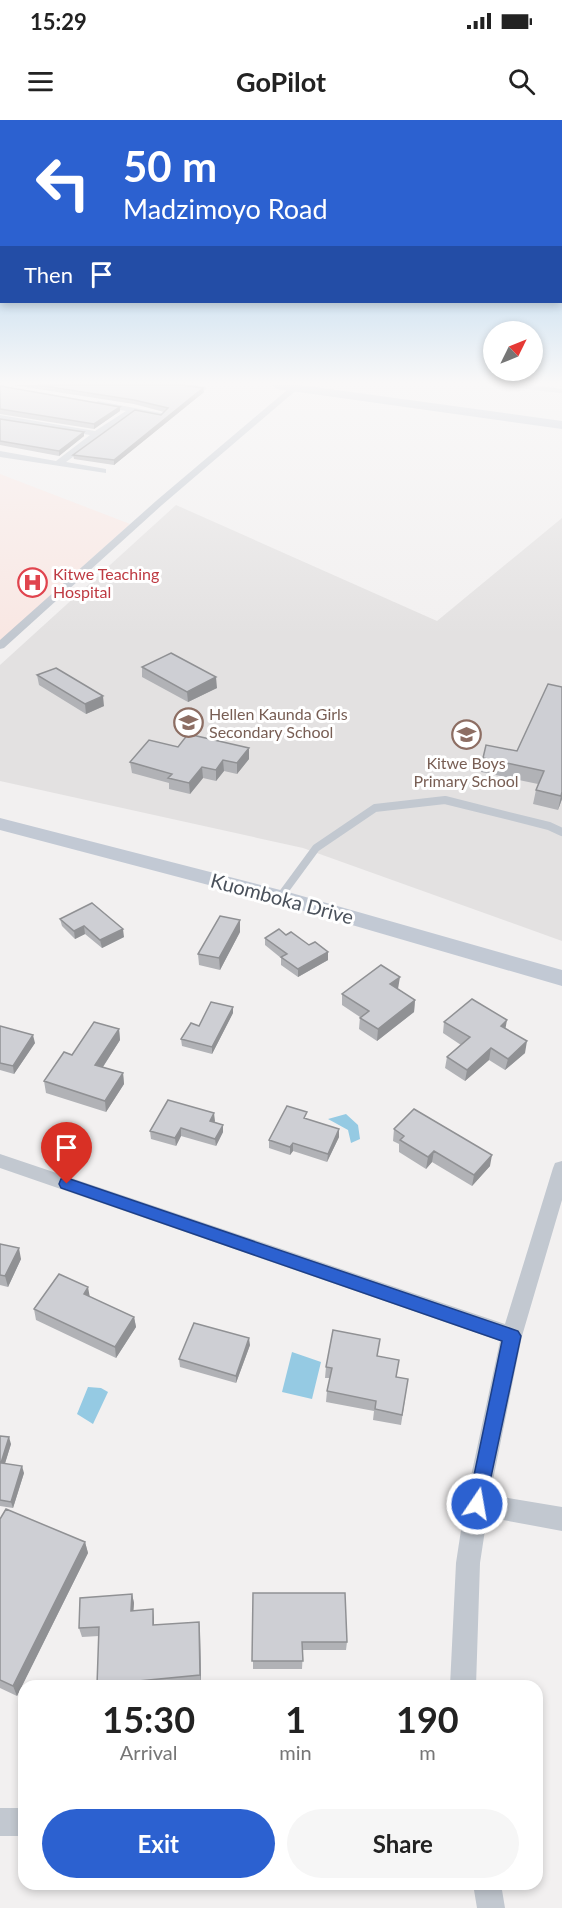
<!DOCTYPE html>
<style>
:root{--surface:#fff;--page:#f6f6f6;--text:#222;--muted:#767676;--accent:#2c61d0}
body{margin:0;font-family:Lato,sans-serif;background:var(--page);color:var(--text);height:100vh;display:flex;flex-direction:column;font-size:22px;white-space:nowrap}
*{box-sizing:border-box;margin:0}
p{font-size:20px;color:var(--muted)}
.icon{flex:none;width:33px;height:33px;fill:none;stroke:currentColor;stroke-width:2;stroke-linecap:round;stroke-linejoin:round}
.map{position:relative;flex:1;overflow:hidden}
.drawer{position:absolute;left:18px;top:1560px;width:525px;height:210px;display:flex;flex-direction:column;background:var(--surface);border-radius:18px;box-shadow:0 3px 9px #0003}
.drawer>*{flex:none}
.guide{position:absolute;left:0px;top:0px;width:562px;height:183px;box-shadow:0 3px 9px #0003;background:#2c61d0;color:#fff;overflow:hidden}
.needle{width:39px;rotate:47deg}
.buttons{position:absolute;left:483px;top:201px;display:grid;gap:12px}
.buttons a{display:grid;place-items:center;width:60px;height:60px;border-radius:50%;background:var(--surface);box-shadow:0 3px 9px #0003;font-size:30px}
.pin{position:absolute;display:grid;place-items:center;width:51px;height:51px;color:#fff;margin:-62px -26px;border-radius:50% 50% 50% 0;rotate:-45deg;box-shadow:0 0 6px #0007}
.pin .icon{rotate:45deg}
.me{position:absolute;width:66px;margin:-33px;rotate:12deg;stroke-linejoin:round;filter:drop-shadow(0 0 4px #0008)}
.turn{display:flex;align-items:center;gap:21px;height:126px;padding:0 24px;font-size:27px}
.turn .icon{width:78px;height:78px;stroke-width:2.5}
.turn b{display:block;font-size:42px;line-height:51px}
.then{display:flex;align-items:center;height:57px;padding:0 24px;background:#0003;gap:12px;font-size:22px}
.eta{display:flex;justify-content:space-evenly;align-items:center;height:102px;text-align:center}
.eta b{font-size:36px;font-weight:700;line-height:42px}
.button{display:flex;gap:12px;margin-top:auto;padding:12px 24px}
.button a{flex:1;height:69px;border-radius:36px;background:var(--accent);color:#fff;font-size:24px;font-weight:700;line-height:69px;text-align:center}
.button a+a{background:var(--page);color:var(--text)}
.status{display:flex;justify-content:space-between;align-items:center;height:42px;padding:0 30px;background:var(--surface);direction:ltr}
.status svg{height:16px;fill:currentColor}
header{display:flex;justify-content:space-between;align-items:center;height:78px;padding:0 24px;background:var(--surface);font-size:27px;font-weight:700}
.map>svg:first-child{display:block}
.education{fill:#e3e1e1}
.medical{fill:#f9e7e3}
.water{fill:#95cae3}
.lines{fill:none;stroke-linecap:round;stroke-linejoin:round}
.service-far1{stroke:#c2c8d0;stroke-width:4.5}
.service{stroke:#c2c8d0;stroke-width:8}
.minor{fill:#c2c8d0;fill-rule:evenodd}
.secondary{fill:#c2c9d4;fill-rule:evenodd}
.wall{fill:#b1b2b6}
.shaded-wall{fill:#909194}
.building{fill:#cecfd4;stroke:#909194;stroke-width:1.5}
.route{fill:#2c61d0;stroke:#1d3f87;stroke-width:1.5}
.labels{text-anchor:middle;stroke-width:6;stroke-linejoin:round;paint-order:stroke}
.far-health-label{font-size:16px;fill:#be3a42;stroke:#fff;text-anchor:start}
.far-education-label{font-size:16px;fill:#785e54;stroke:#fff;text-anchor:start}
.street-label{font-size:20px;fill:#4a515b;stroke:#fff}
</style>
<div class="status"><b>15:29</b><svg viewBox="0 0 49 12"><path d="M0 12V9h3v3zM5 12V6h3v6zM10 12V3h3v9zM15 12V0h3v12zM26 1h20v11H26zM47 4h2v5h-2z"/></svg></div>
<header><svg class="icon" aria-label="menu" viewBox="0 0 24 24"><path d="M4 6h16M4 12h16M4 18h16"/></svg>GoPilot<svg class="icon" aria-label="search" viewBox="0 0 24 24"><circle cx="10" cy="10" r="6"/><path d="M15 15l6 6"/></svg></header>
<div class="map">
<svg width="562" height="1788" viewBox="0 0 562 1788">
<rect width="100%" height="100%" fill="#f2f0f0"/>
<path class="education" d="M176,385L437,501L562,398V821L303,728L0,661V545Z"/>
<path class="medical" d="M0,354L130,404L0,521Z"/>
<path class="water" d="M346,994L358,1005L360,1019L351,1023L348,1010L328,999Z
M292,1232L321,1242L312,1279L282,1272Z
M88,1267L101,1268L108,1272L93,1304L77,1294Z"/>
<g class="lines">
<path class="service-far1" d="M512,265L562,271"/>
<path class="service" d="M280,777L316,728L375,688L445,680L549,706L562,712"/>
<path class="minor" d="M0,265L32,272L28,274L0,268Z
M178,265H197L208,268L204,270Z
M293,265L300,267L162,385L4,528L0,529V520L156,381Z
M98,281L166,294L162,297L135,292L66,342L106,349V353L0,337V331L56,341L90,315L0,301V295L95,311L126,291L95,286L94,284Z
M0,1034L505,1204L553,1048L555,1043L562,1041V1080L522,1216L490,1375L562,1387V1411L487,1397L480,1443L476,1566H450L456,1443L465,1384L500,1221L0,1048Z
M0,1688H24V1716H0Z
M473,1764H501L505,1788H477Z"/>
<path class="secondary" d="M271,265H300L562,301V309L277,269Z
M0,698L288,772L562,850V866L273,782L0,710Z"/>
</g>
<path class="wall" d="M12,265H181L203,268L204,272L114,345L74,339L73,335L161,295L164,292L134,284Z
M0,266L120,291L94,309L0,294Z
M0,299L84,312V316L59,336L0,325Z
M142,547L217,568L188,582L142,557Z
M37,555L104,586L86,594L39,565Z
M562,567V679L558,690L533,684L536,670L538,664L481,652L483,638L517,631Z
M178,627L249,639L237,654L224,651L216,661L203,658L190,674L169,669V663L132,653L130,642Z
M60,799L124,817L102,828L85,814L75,819L62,806Z
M240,812L220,850L199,845L198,834Z
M286,815L309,825L328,832V840L298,857L281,845V838L265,825V818Z
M398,869L415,880L414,892L377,921L359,909L360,897L342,885V874Z
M233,893L212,934L182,926L181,919L199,906Z
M444,902L506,909L525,933L505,950L489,940L465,961L445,948L447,937L461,925L443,913Z
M0,906L35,923L14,954L0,950Z
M119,909L120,920L103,947L123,953L124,964L106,992L46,973L44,961L72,935Z
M307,999L339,1017L327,1042L293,1031L290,1035L269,1028V1020Z
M215,1001L214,1002L223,1005V1012L216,1026L181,1016L176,1026L151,1019L150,1011Z
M394,1009L490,1046L472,1066L432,1042L426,1049L399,1032V1024L393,1021Z
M0,1124L21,1139L8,1167L0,1165Z
M90,1177L134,1197L136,1207L116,1238L36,1200L34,1189Z
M250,1225L236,1263L180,1247L179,1239Z
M377,1236L397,1257L408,1259L401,1305L373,1300L374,1291L326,1282L327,1271L330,1258H325L326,1247Z
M0,1316L11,1324L5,1343L24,1353L13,1388L0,1386Z
M0,1399L85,1422L88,1433L17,1576L0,1568Z
M253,1473L347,1522L346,1530H303L302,1549H253Z
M132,1474L134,1483L133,1490L154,1498V1505L199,1502L200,1511L201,1563L172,1566H97L99,1516L82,1517L79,1508Z"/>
<path class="shaded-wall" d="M203,268L204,272L114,345V340Z
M120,287V291L94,309V304Z
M84,312V316L59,336V331Z
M216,557L217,568L188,582L187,572Z
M103,576L104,586L86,594L85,584Z
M249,628V639L237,654V643Z
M223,640L224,651L216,661V650Z
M202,647L203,658L190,674L189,663Z
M562,672V679L558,690L561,676Z
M240,800V812L220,850L219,838Z
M84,806L85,814L75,819L74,811Z
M123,809L124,817L102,828L100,820Z
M328,832V840L298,857V849Z
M400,857L398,869L389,875L390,864Z
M415,880L414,892L377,921L378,909Z
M233,887V893L212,934V927Z
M507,900L505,911L501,906Z
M119,909L120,920L97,956L95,945Z
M33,915L35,923L14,954L13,946Z
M527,921L525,933L505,950L508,939Z
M491,928L489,940L465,961L467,950Z
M123,953L124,964L106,992L105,981Z
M214,993L215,1001L211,1009L210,1001Z
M223,1005V1012L216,1026L215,1019Z
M181,1008V1016L176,1026L175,1018Z
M339,1009V1017L327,1042L328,1034Z
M293,1023V1031L290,1035V1027Z
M434,1031L432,1042L426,1049L428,1037Z
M492,1035L490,1046L472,1066L474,1055Z
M19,1128L21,1139L8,1167L5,1156Z
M88,1167L90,1178L84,1174Z
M134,1197L136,1207L116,1238L115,1227Z
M249,1218L250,1225L236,1263V1256Z
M9,1317L11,1324L3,1350L1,1343Z
M22,1346L24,1353L13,1388L11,1382Z
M85,1422L88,1433L17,1576L13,1566Z
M132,1474L134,1483L133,1499L131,1491Z
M153,1489L154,1498V1514L153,1505Z
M199,1502L200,1511L201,1563L200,1555Z"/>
<path class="building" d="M38,265H181L203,268L114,340L73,335L135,290L161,295L168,288L134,280Z
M0,266L120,287L94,304L0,289Z
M0,299L84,312L59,331L0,321Z
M171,533L216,557L187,572L142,547Z
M56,548L103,576L85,584L37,555Z
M548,564L562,567V672L561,676L536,670L544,651L483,638L486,625L517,631Z
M188,614L249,628L237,643L223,640L216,650L202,647L189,663L168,658L172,654L130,642L149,620L178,627Z
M92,783L123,809L100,820L84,806L74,811L60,799Z
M220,796L240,800L219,838L198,834Z
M279,809L286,815L291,812L309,825L315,822L328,832L298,849L281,837L287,834L265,818Z
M381,845L400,857L390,864L415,880L378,909L360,898L369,891L342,874Z
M472,879L507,900L501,906L527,921L508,939L491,928L467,950L447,937L470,917L444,902Z
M211,882L233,887L212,927L181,919L191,903L199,906Z
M94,902L119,909L95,945L123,953L105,981L44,961L64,932L72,935Z
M0,906L33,915L13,946L0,943Z
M168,980L214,993L210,1001L223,1005L215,1019L181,1008L175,1018L150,1011Z
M287,986L307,992L304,998L339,1009L328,1034L293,1023L290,1027L269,1020Z
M414,989L492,1035L474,1055L434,1031L428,1037L400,1020L404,1016L394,1009Z
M0,1124L19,1128L5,1156L0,1155Z
M59,1154L88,1167L84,1174L134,1197L115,1227L34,1189Z
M194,1203L249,1218L236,1256L179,1239Z
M333,1210L380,1219L377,1236L399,1240L396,1257L408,1259L402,1295L375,1289L376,1281L327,1271L332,1248L326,1247Z
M0,1316L9,1317L1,1343L22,1346L11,1382L0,1380Z
M6,1389L85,1422L13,1566L0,1560V1399Z
M253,1473H345L347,1522H302L303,1541H252Z
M132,1474L131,1491L153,1489V1505L199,1502L200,1555L97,1565L99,1507L79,1508L80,1478Z"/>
<linearGradient id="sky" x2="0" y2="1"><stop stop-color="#87bde6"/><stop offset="0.51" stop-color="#f9f8f8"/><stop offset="1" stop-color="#f9f8f8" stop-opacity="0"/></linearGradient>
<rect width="562" height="515" fill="url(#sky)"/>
<path class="route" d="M67,1058L518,1211L521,1216L484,1390L477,1393L470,1390L468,1384L502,1221L61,1068L59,1064L61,1059Z"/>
<defs>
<symbol id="hospital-ring" viewBox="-11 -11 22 22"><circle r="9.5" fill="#fff" stroke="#e0444e" stroke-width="1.5"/><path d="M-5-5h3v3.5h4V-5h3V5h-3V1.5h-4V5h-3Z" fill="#e0444e"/></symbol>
<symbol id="school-ring" viewBox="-11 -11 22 22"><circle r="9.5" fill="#fff" stroke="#8d6e63" stroke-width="1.5"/><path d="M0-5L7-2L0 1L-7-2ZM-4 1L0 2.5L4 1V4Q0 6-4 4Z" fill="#8d6e63"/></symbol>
</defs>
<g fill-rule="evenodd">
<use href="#hospital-ring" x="16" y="446" width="33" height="33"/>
<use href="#school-ring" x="172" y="586" width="33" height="33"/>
<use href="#school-ring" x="450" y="598" width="33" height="33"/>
</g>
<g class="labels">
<g class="far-health-label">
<text x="53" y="460">Kitwe Teaching<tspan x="53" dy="18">Hospital</tspan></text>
</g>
<g class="far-education-label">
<text x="209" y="600">Hellen Kaunda Girls<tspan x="209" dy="18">Secondary School</tspan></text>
<text x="466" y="649" text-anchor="middle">Kitwe Boys<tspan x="466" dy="18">Primary School</tspan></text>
</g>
<g class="street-label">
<text transform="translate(282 779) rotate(15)" y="7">Kuomboka Drive</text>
</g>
</g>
</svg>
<div class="buttons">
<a><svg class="needle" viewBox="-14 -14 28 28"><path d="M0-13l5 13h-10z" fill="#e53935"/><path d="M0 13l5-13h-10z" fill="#767676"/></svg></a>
</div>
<div class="pin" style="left:67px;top:1064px;background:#d93025"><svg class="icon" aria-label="arrive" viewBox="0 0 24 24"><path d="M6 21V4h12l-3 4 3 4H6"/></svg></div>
<svg class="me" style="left:477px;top:1384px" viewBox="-20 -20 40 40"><circle r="17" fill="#2c61d0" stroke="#fff" stroke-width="3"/><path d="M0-11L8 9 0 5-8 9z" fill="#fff"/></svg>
<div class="guide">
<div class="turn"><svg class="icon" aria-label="left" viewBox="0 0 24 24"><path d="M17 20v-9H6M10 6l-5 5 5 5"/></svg><div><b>50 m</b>Madzimoyo Road</div></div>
<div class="then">Then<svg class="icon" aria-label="arrive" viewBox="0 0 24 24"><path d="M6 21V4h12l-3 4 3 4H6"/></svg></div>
</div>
<section class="drawer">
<div class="eta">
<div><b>15:30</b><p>Arrival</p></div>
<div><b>1</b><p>min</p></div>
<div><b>190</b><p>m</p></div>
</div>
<div class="button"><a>Exit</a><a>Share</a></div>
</section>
</div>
